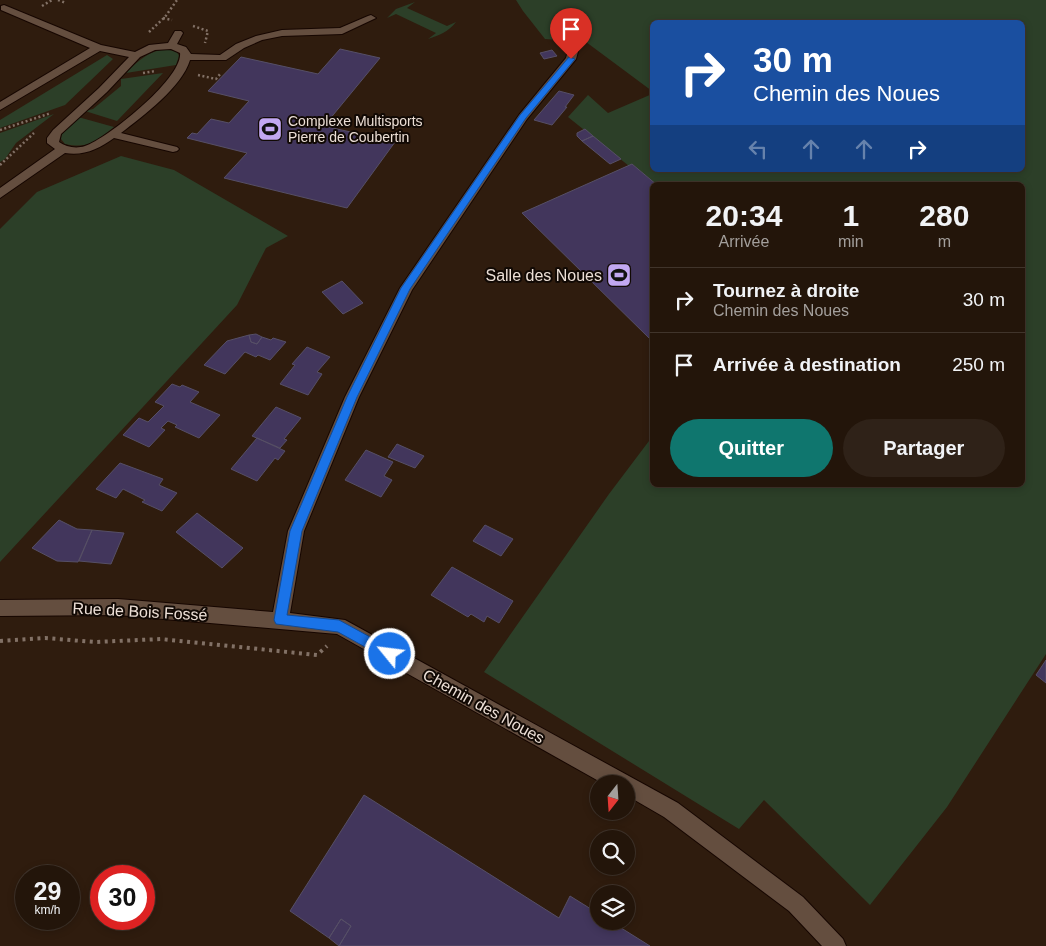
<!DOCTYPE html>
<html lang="fr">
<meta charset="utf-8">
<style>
:root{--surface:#23150a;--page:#2f2218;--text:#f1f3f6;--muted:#a39f9c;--line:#40342b;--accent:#0f766e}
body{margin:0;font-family:Helvetica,sans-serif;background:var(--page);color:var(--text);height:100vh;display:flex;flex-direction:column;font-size:19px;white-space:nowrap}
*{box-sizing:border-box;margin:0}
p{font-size:16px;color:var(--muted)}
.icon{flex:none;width:28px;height:28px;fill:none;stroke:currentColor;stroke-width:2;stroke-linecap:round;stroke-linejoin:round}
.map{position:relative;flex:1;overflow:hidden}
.panel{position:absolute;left:650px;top:182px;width:375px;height:305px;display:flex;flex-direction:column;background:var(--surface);border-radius:8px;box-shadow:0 2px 8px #0003,0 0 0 1px var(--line)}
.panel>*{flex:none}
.top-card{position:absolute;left:650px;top:20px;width:375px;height:152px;border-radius:8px;box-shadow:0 2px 8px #0003,0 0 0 1px var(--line);background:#1a4fa0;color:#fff;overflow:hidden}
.needle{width:32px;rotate:197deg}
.buttons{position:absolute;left:590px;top:775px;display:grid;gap:10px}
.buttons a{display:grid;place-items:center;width:45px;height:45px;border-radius:50%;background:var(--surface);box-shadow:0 2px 8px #0003,0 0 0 1px var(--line);font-size:25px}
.speed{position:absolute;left:15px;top:865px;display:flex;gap:10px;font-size:25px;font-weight:700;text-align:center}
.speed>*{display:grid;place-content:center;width:65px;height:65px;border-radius:50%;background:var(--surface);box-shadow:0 2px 8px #0003,0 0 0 1px var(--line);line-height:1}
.speed small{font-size:12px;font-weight:400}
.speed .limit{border:8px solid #d22;background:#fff;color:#111}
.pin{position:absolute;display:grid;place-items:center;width:42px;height:42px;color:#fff;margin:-51px -21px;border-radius:50% 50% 50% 0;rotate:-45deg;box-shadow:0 0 5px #0007}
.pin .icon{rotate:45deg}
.me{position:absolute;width:55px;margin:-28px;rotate:299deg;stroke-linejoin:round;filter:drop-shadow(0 0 4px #0008)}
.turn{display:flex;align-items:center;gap:18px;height:105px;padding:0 20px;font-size:22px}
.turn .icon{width:65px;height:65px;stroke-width:2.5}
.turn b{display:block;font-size:35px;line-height:42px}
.lanes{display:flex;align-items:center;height:48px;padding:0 20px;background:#0003;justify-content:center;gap:25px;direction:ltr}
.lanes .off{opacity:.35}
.eta{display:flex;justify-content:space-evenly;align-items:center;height:85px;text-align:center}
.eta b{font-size:30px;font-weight:600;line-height:35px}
.action{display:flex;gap:10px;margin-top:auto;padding:10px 20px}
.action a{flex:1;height:58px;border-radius:30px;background:var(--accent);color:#fff;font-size:20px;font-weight:600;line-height:58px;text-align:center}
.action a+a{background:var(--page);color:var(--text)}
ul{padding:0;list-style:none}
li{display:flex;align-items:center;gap:15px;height:65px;padding:0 20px;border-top:1px solid var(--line)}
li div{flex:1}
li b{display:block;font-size:19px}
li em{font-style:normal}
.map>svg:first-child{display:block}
.green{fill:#2c3f28}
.building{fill:#42365c;stroke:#564f66}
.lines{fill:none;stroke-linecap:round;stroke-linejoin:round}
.minor-casing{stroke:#160600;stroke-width:2}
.path-far1{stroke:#827166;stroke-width:2.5;stroke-dasharray:2 2.5;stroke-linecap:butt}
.path{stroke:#827166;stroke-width:4;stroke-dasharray:3 4.5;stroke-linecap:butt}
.minor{fill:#644e3f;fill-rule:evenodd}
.route{fill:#1a73e8;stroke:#114b97}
.labels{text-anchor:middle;stroke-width:4;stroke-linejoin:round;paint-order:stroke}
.far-poi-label{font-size:14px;fill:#ecdfd6;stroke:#110904;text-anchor:start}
.poi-label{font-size:16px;fill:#ecdfd6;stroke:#110904;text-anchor:end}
.street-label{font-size:16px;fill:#ecdfd6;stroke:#110904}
</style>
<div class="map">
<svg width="1046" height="946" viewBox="0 0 1046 946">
<rect width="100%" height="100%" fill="#2f1c0e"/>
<path class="green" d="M516,0H1046V654L947,807L870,905L764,800L739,829L484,672L609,494L652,437V485H1022V185H657L632,164L629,166L568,117L588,95L608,113L652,94V170H1022V22H652V91L586,42L545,39L523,11Z
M415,2L407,8L447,26L456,22C448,32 440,35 428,39L436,33L396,14L387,18L396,9Z
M167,49L177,52L179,56L176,65L126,73C139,60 148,51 167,49Z
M107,55L113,59L65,105L0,128V120Z
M163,73L117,121L85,111L93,109L121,86V79Z
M54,114L16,143L5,159L0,162V133Z
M78,117L114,127C96,141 89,149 65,144L61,139L62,132Z
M121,156L174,170L288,236L266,248L237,305L0,562V229L37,192Z"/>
<path class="building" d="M340,49L380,58L324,126L395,142L347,208L224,178L247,153L187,138L192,133L197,134L211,119L229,123L249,101L208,91L241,57L318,74Z
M552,50L557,56L544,59L540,53Z
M559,91L574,95L565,107H567L552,125L534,120Z
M585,129L593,136L582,141L577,136V133Z
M593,136L621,159L610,164L582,141Z
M632,164L657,185H652V337L649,338L522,213Z
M342,281L363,303L343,314L322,292Z
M256,334L262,337L257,344L251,342L249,335Z
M249,335L251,342L257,344L262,337L271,340L273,338L286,342L270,360L258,355L256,357L245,352L225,374L204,365L227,341Z
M307,347L330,357L317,372L322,374L308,395L280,384L295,365L292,364Z
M172,384L180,387L182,385L199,392L190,402L220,415L199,438L175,427L177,425L168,421L161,428L165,430L149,447L123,435L139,418L148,422L164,406L155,402Z
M276,407L301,418L284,439L287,440L280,448L252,436Z
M257,438L285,451L278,460L275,458L257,481L231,469Z
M397,444L424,456L415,468L388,457Z
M366,450L393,462L384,476L392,480L381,497L345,480Z
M120,463L163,479L159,485L177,493L162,511L142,502L145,500L123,489L116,498L96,489Z
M197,513L243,548L222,568L176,532Z
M59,520L77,529L92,530L78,562L57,561L32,548Z
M485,525L513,539L501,556L473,541Z
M92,530L124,533L111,564L79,561Z
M452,567L513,601L499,623L487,616L484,622L471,614L468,617L431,595Z
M1046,660V683L1036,675Z
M364,795L559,918L570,896L599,914V921H610L650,946H339L351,926L341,919L329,938L290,911Z
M341,919L351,926L339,946L329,938Z"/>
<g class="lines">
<defs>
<path id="minor" d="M4,5L101,45L135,52L149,45L168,43L175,31H181L183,33L177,44L186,47L191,54L220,55L236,44L256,36L282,30L340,28L368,16L371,15L376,18L342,34L282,36L262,40L244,48L226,60H190C182,87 143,116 121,133L177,147L179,149L177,151L173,152L114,138C99,149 84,156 65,153L0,198V188L55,149L47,143V138L53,130L99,88L129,57L100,51L0,110V102L90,48L1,10V6ZM171,49L180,53C183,78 107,139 85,146C76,149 66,147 59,142L61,134L107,92L140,57L155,50Z
M575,41L580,44L576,59L527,119L412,290L359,397L304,531L290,613L345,620L678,803L803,897L843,939L846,946H822L789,911L664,817L626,795V784H604L337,634L118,615L0,616V600L118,599L273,612L288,531L345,397L400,288L519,115L566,58L570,44Z"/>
</defs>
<use href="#minor" class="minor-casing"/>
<path class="path-far1" d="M58,0L66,3
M42,6L52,0
M163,18L172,20
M193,26L208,31L205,43
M149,32L165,17L177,0
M143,73L156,71
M198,75L216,79L221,73
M0,130L51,113
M0,165L34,133"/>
<path class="path" d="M0,641L45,638L95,642L161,639L317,655L327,646"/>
<use href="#minor" class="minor"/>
</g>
<path class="route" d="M569,57L575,59L526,118L410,289L357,397L302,531L287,615L339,620L394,650L396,654L394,658L390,660L385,658L338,632L276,624L274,620L290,531L347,397L401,288L520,115Z"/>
<defs>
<symbol id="stadium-square" viewBox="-11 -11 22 22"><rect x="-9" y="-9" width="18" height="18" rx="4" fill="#c2a8f2" stroke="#110904"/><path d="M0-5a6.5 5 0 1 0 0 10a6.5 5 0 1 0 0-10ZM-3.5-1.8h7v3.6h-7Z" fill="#111"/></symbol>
</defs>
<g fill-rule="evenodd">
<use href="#stadium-square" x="256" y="115" width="28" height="28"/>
<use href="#stadium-square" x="605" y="261" width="28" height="28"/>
</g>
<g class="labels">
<g class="far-poi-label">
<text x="288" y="126">Complexe Multisports<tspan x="288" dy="16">Pierre de Coubertin</tspan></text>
</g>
<g class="poi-label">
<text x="602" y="281">Salle des Noues</text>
</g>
<g class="street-label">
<text transform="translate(140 611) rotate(3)" y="6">Rue de Bois Fossé</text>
<text transform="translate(484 706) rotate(29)" y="6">Chemin des Noues</text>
</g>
</g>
</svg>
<div class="buttons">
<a><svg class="needle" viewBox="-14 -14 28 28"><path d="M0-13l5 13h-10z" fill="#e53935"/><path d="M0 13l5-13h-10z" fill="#a39f9c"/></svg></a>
<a><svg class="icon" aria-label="search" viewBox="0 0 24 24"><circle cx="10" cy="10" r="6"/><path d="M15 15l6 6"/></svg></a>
<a><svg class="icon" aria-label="layers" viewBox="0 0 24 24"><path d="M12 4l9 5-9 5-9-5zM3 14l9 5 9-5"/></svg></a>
</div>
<div class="speed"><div>29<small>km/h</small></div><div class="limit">30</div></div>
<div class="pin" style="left:571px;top:59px;background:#d93025"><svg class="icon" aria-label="arrive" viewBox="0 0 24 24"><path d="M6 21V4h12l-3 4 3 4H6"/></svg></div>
<svg class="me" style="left:390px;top:654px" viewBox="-20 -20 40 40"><circle r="17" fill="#1a73e8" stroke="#fff" stroke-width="3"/><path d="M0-11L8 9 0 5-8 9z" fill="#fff"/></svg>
<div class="top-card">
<div class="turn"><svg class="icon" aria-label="right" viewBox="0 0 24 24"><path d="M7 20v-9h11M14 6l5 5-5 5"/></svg><div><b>30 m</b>Chemin des Noues</div></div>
<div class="lanes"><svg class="icon off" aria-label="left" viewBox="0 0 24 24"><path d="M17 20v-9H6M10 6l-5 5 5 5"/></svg><svg class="icon off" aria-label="ahead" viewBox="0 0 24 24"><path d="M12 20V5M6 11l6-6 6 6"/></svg><svg class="icon off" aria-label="ahead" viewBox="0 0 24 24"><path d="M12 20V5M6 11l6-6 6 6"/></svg><svg class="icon" aria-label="right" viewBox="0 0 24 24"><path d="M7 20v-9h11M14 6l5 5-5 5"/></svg></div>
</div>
<section class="panel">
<div class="eta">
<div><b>20:34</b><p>Arrivée</p></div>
<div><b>1</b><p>min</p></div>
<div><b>280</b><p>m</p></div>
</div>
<ul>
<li><svg class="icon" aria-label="right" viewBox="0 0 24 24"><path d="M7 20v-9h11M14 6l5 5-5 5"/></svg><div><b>Tournez à droite</b><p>Chemin des Noues</p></div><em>30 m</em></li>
<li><svg class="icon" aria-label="arrive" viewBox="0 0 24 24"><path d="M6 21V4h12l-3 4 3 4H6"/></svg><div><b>Arrivée à destination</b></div><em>250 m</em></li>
</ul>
<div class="action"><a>Quitter</a><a>Partager</a></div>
</section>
</div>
